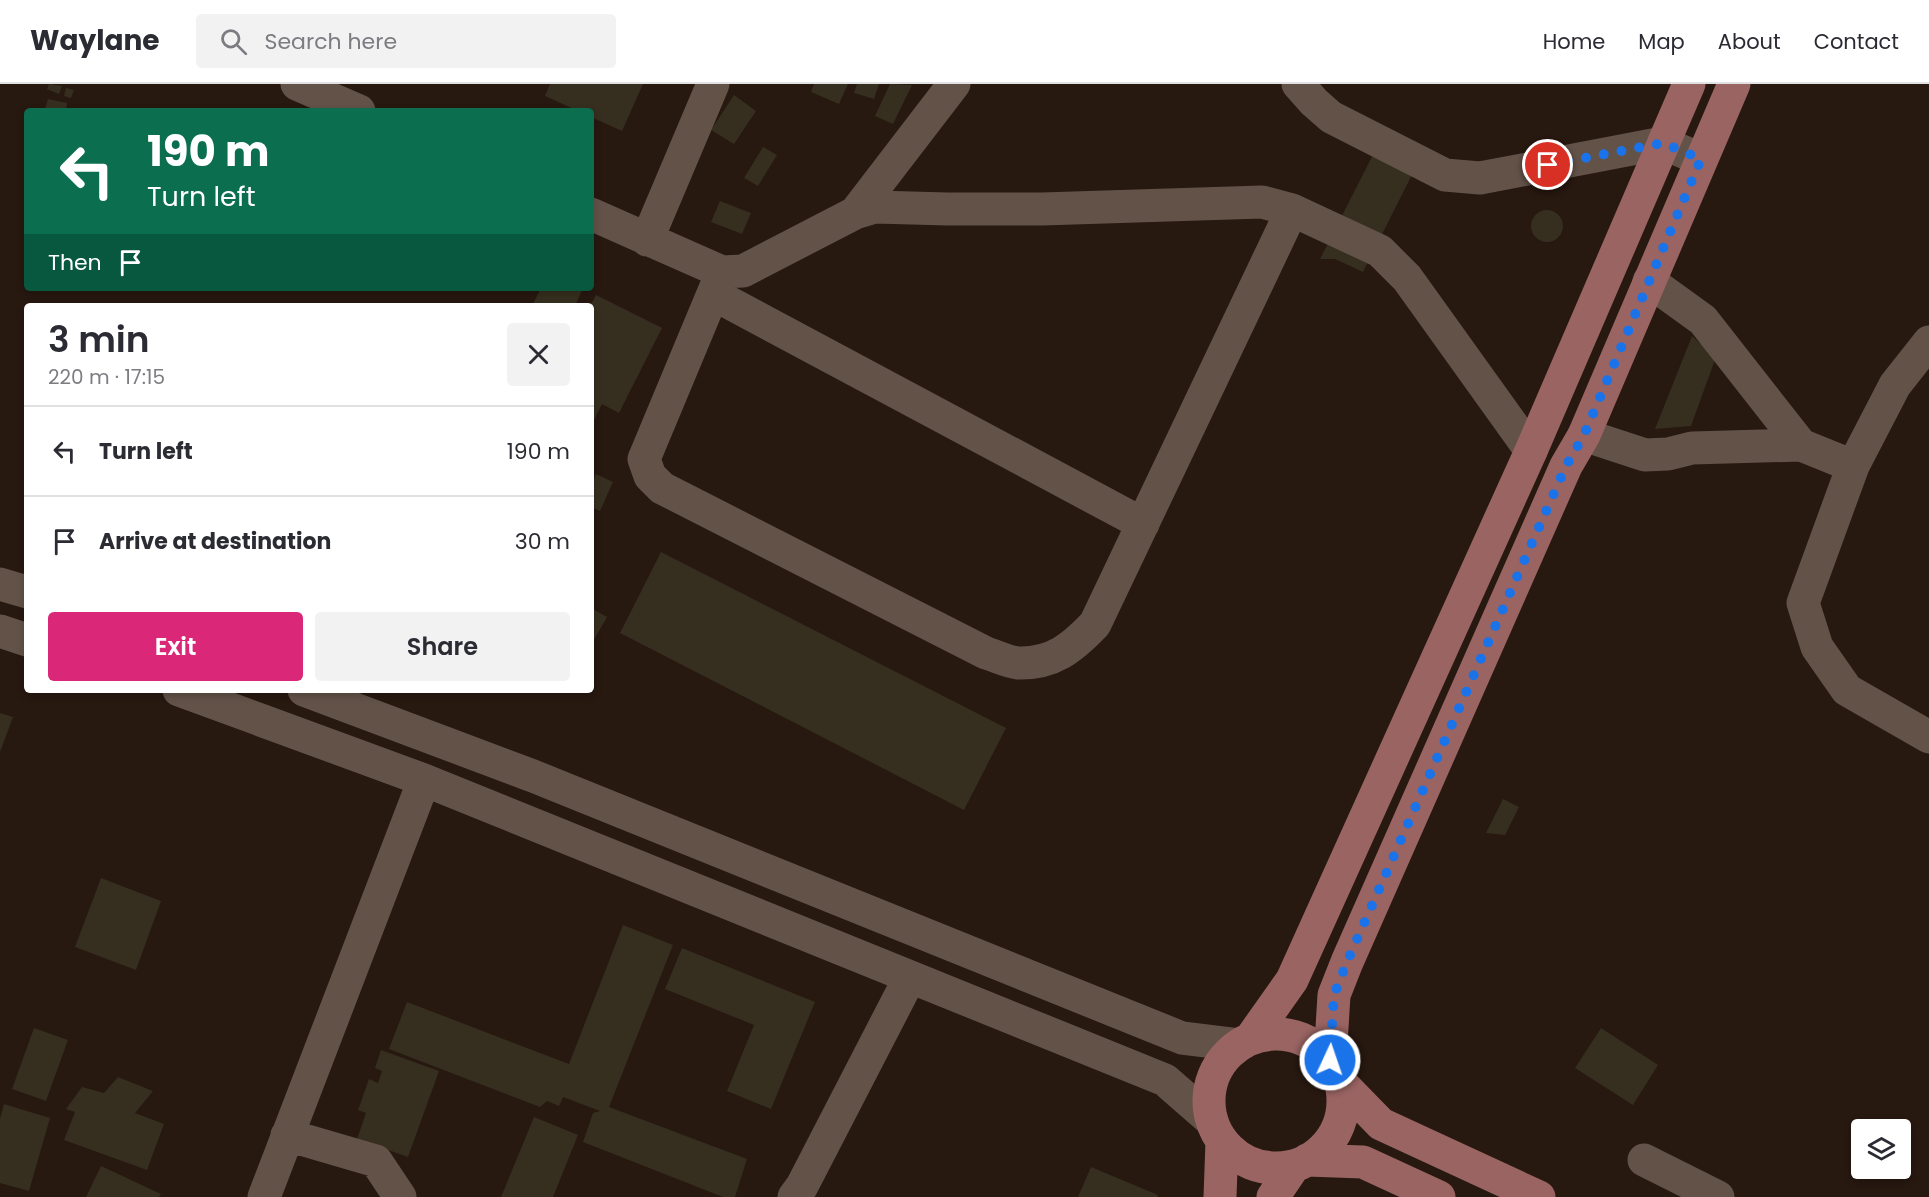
<!DOCTYPE html>
<meta charset="utf-8">
<style>
:root{--surface:#fff;--page:#f2f2f3;--text:#2b2b33;--muted:#7c7c81;--line:#e1e1e2;--accent:#db2777}
body{margin:0;font-family:Poppins,sans-serif;background:var(--page);color:var(--text);height:100vh;display:flex;flex-direction:column;font-size:22px;white-space:nowrap}
*{box-sizing:border-box;margin:0}
p{font-size:20px;color:var(--muted)}
.icon{flex:none;width:33px;height:33px;fill:none;stroke:currentColor;stroke-width:2;stroke-linecap:round;stroke-linejoin:round}
.map{position:relative;flex:1;overflow:hidden}
.sheet{position:absolute;left:24px;top:219px;width:570px;height:390px;display:flex;flex-direction:column;background:var(--surface);border-radius:6px;box-shadow:0 3px 9px #0003}
.sheet>*{flex:none}
.banner{position:absolute;left:24px;top:24px;width:570px;height:183px;border-radius:6px;box-shadow:0 3px 9px #0003;background:#0b6e4f;color:#fff;overflow:hidden}
.fabs{position:absolute;left:1851px;top:1035px;display:grid;gap:12px}
.fabs a{display:grid;place-items:center;width:60px;height:60px;border-radius:6px;background:var(--surface);box-shadow:0 3px 9px #0003;font-size:30px}
.pin{position:absolute;display:grid;place-items:center;width:51px;height:51px;color:#fff;margin:-26px;border:3px solid #fff;border-radius:50%;box-shadow:0 2px 6px #0007}
.me{position:absolute;width:66px;margin:-33px;rotate:3deg;stroke-linejoin:round;filter:drop-shadow(0 0 4px #0008)}
.turn{display:flex;align-items:center;gap:21px;height:126px;padding:0 24px;font-size:27px}
.turn .icon{width:78px;height:78px;stroke-width:2.5}
.turn b{display:block;font-size:42px;line-height:51px}
.then{display:flex;align-items:center;height:57px;padding:0 24px;background:#0003;gap:12px;font-size:22px}
.round{display:grid;place-items:center;flex:none;width:63px;height:63px;border-radius:6px;background:var(--page)}
.headline{display:flex;align-items:center;justify-content:space-between;height:102px;padding:0 24px}
h1{font-size:36px;font-weight:600;line-height:45px}
.button{display:flex;gap:12px;margin-top:auto;padding:12px 24px}
.button a{flex:1;height:69px;border-radius:6px;background:var(--accent);color:#fff;font-size:24px;font-weight:600;line-height:69px;text-align:center}
.button a+a{background:var(--page);color:var(--text)}
ul{padding:0;list-style:none}
li{display:flex;align-items:center;gap:18px;height:90px;padding:0 24px;border-top:2px solid var(--line)}
li div{flex:1}
li b{display:block;font-size:22px}
li em{font-style:normal}
header{display:flex;align-items:center;gap:36px;box-sizing:border-box;height:84px;padding:0 30px;background:var(--surface);border-bottom:2px solid var(--line)}
header strong{font-size:28px}
nav{display:flex;gap:33px;margin-inline-start:auto;font-size:21px}
.search{width:420px;height:54px;background:var(--page);display:flex;align-items:center;gap:15px;box-sizing:border-box;padding:0 21px;border-radius:6px;color:var(--muted);font-size:22px}
.map>svg:first-child{display:block}
.building{fill:#362f1f}
.lines{fill:none;stroke-linecap:round;stroke-linejoin:round}
.minor{stroke:#635248;stroke-width:33}
.major{stroke:#9a6463;stroke-width:33}
.route{stroke:#1a73e8;stroke-width:10;stroke-dasharray:0 18}
</style>
<header>
<strong>Waylane</strong>
<div class="search"><svg class="icon" aria-label="search" viewBox="0 0 24 24"><circle cx="10" cy="10" r="6"/><path d="M15 15l6 6"/></svg>Search here</div>
<nav><a>Home</a><a>Map</a><a>About</a><a>Contact</a></nav>
</header>
<div class="map">
<svg width="1929" height="1113" viewBox="0 0 1929 1113">
<rect width="100%" height="100%" fill="#271810"/>
<path class="building" d="M49,0L62,2L59,10L47,5Z
M550,0H643L622,47L591,33V27H578L545,12Z
M814,0H848L839,20L811,8Z
M857,0H879L874,15L854,9Z
M890,0L912,1L893,40L875,32Z
M66,4L74,6L71,14L64,12Z
M734,11L756,27L734,60L711,46Z
M48,15L67,19L66,27L45,25Z
M1385,47L1424,67L1363,188L1335,175H1320Z
M763,63L777,71L758,102L744,94Z
M720,117L751,129L742,150L711,138Z
M1531 142a16 16 0 1 1 32 0a16 16 0 1 1-32 0Z
M541,204H583L575,222H532Z
M596,211L662,244L619,329L602,320L591,342L590,222Z
M1692,252L1716,273L1691,342L1655,345Z
M596,390L613,398L600,427L591,423V401Z
M661,468L1006,644L964,726L620,549Z
M591,524L607,533L591,561Z
M0,629L13,633L0,668Z
M1503,715L1519,723L1505,751L1486,749Z
M101,794L161,817L136,886L75,863Z
M623,841L673,861L609,1023L747,1075L735,1113H723L583,1058L593,1029L600,1027L563,1013L559,1022L547,1017L540,1023L389,965L407,918L569,980Z
M682,864L815,918L771,1025L727,1007L754,941L665,905Z
M34,944L68,956L46,1017L12,1005Z
M1601,944L1658,981L1633,1021L1575,984Z
M381,966L439,987L408,1073L357,1055L366,1029L358,1026L369,995L378,999L382,987L375,984Z
M118,993L153,1007L135,1029L164,1040L147,1086L64,1056L75,1028L66,1025L82,1003L104,1009Z
M4,1020L50,1034L29,1107L0,1099V1035Z
M534,1033L578,1051L553,1113H501Z
M101,1082L161,1110L159,1113H86Z
M1091,1083L1158,1111L1157,1113H1078Z"/>
<g class="lines">
<path class="minor" d="M297,0L359,27
M1298,0L1314,18L1331,33L1445,91L1480,94L1663,59L1700,75
M855,129L954,0
M591,130L722,188L743,187L855,129L875,123L948,125H1042L1262,118L1292,126L1380,167L1407,194L1531,367
M647,156L713,0
M722,188L644,375L650,392L662,404L986,569C996,572 1008,578 1018,579C1053,580 1072,564 1095,540L1292,126
M1649,197L1703,236L1801,361
M713,210L1143,440
M1929,258L1895,301L1853,382L1803,519L1817,563L1847,606L1929,653
M1584,351L1645,371L1668,370L1692,364L1801,361L1853,382
M0,500L27,508
M0,547L27,556
M179,606L424,696L1165,996L1212,1037
M304,606L533,692L1182,954L1239,961
M287,1051L376,1077L400,1113
M1644,1076L1718,1113
M264,1113L424,696
M794,1113L802,1102L910,893"/>
<path class="major" d="M1209 1017a67 67 0 1 1 134 0a67 67 0 1 1-134 0Z
M1251,954L1292,896L1531,367L1689,0
M1330,976L1334,911L1347,878L1566,382L1584,351L1734,0
M1340,998L1381,1040L1539,1113
M1307,1076L1363,1078L1439,1113
M1220,1113L1222,1057
M1273,1113L1294,1082"/>
</g>
<g class="lines">
<path class="route" d="M1330,976L1334,911L1347,878L1566,382L1584,351L1701,75L1663,59L1548,81"/>
</g>
</svg>
<div class="fabs">
<a><svg class="icon" aria-label="layers" viewBox="0 0 24 24"><path d="M12 4l9 5-9 5-9-5zM3 14l9 5 9-5"/></svg></a>
</div>
<div class="pin" style="left:1548px;top:81px;background:#d93025"><svg class="icon" aria-label="arrive" viewBox="0 0 24 24"><path d="M6 21V4h12l-3 4 3 4H6"/></svg></div>
<svg class="me" style="left:1330px;top:976px" viewBox="-20 -20 40 40"><circle r="17" fill="#1a73e8" stroke="#fff" stroke-width="3"/><path d="M0-11L8 9 0 5-8 9z" fill="#fff"/></svg>
<div class="banner">
<div class="turn"><svg class="icon" aria-label="left" viewBox="0 0 24 24"><path d="M17 20v-9H6M10 6l-5 5 5 5"/></svg><div><b>190 m</b>Turn left</div></div>
<div class="then">Then<svg class="icon" aria-label="arrive" viewBox="0 0 24 24"><path d="M6 21V4h12l-3 4 3 4H6"/></svg></div>
</div>
<section class="sheet">
<div class="headline"><div><h1>3 min</h1><p>220 m · 17:15</p></div><a class="round"><svg class="icon" aria-label="close" viewBox="0 0 24 24"><path d="M6 6l12 12M18 6L6 18"/></svg></a></div>
<ul>
<li><svg class="icon" aria-label="left" viewBox="0 0 24 24"><path d="M17 20v-9H6M10 6l-5 5 5 5"/></svg><div><b>Turn left</b></div><em>190 m</em></li>
<li><svg class="icon" aria-label="arrive" viewBox="0 0 24 24"><path d="M6 21V4h12l-3 4 3 4H6"/></svg><div><b>Arrive at destination</b></div><em>30 m</em></li>
</ul>
<div class="button"><a>Exit</a><a>Share</a></div>
</section>
</div>
